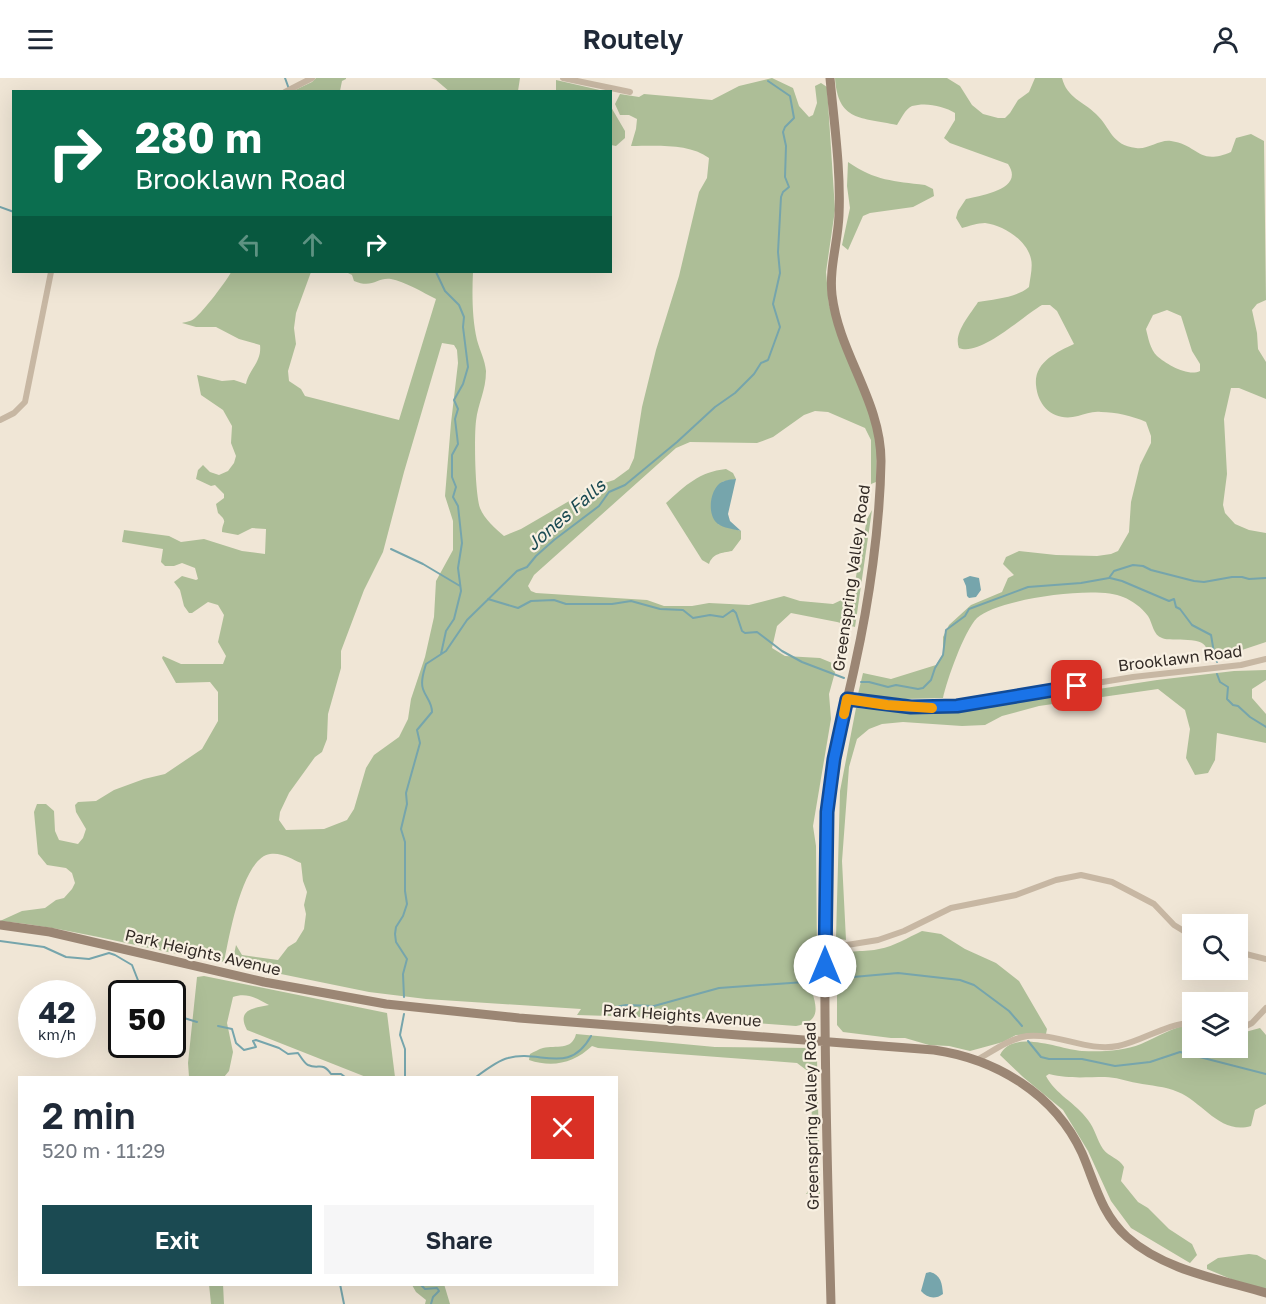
<!DOCTYPE html>
<meta charset="utf-8">
<style>
:root{--surface:#fff;--page:#f6f6f7;--text:#1f2937;--muted:#747a83;--accent:#1b4a52}
body{margin:0;font-family:"Golos Text",sans-serif;background:var(--page);color:var(--text);height:100vh;display:flex;flex-direction:column;font-size:22px;white-space:nowrap}
*{box-sizing:border-box;margin:0}
p{font-size:20px;color:var(--muted)}
.icon{flex:none;width:33px;height:33px;fill:none;stroke:currentColor;stroke-width:2;stroke-linecap:round;stroke-linejoin:round}
.map{position:relative;flex:1;overflow:hidden}
.panel{position:absolute;left:18px;top:998px;width:600px;height:210px;display:flex;flex-direction:column;background:var(--surface);border-radius:0px;box-shadow:0 6px 24px #0002}
.panel>*{flex:none}
.hud{position:absolute;left:12px;top:12px;width:600px;height:183px;border-radius:0px;box-shadow:0 6px 24px #0002;background:#0b6e4f;color:#fff;overflow:hidden}
.buttons{position:absolute;left:1182px;top:836px;display:grid;gap:12px}
.buttons a{display:grid;place-items:center;width:66px;height:66px;border-radius:0px;background:var(--surface);box-shadow:0 6px 24px #0002;font-size:30px}
.speed{position:absolute;left:18px;top:902px;display:flex;gap:12px;font-size:30px;font-weight:700;text-align:center}
.speed>*{display:grid;place-content:center;width:78px;height:78px;border-radius:50%;background:var(--surface);box-shadow:0 6px 24px #0002;line-height:1}
.speed small{font-size:15px;font-weight:400}
.speed .limit{border:3px solid #111;border-radius:9px;background:#fff;color:#111}
.pin{position:absolute;display:grid;place-items:center;width:51px;height:51px;color:#fff;margin:-26px;border-radius:12px;box-shadow:0 3px 9px #0006}
.me{position:absolute;width:66px;margin:-33px;rotate:0deg;stroke-linejoin:round;filter:drop-shadow(0 0 4px #0008)}
.turn{display:flex;align-items:center;gap:21px;height:126px;padding:0 24px;font-size:27px}
.turn .icon{width:78px;height:78px;stroke-width:2.5}
.turn b{display:block;font-size:42px;line-height:51px}
.lanes{display:flex;align-items:center;height:57px;padding:0 24px;background:#0003;justify-content:center;gap:30px;direction:ltr}
.lanes .off{opacity:.35}
.round{display:grid;place-items:center;flex:none;width:63px;height:63px;border-radius:0px;background:var(--page)}
.overview{display:flex;align-items:center;justify-content:space-between;height:102px;padding:0 24px}
h1{font-size:36px;font-weight:600;line-height:45px}
.cta{display:flex;gap:12px;margin-top:auto;padding:12px 24px}
.cta a{flex:1;height:69px;border-radius:0px;background:var(--accent);color:#fff;font-size:24px;font-weight:600;line-height:69px;text-align:center}
.cta a+a{background:var(--page);color:var(--text)}
header{display:flex;justify-content:space-between;align-items:center;height:78px;padding:0 24px;background:var(--surface);font-size:27px;font-weight:600}
.map>svg:first-child{display:block}
.green{fill:#adbe97;fill-rule:evenodd}
.water{fill:#76a5ac}
.lines{fill:none;stroke-linecap:round;stroke-linejoin:round}
.stream{stroke:#76a5ac;stroke-width:2}
.street{stroke:#c7b7a3;stroke-width:6}
.secondary{stroke:#9b8674;stroke-width:9}
.route-casing{stroke:#114b97;stroke-width:15}
.route{stroke:#1a73e8;stroke-width:10}
.slow{stroke:#f59e0b;stroke-width:10}
.labels{text-anchor:middle;stroke-width:4.5;stroke-linejoin:round;paint-order:stroke}
.street-label{font-size:16px;fill:#322a25;stroke:#f8f0e2}
.water-label{font-size:18px;font-style:italic;fill:#1b4a52;stroke:#f8f0e2}
</style>
<header><svg class="icon" aria-label="menu" viewBox="0 0 24 24"><path d="M4 6h16M4 12h16M4 18h16"/></svg>Routely<svg class="icon" aria-label="person" viewBox="0 0 24 24"><circle cx="12" cy="8" r="4"/><path d="M4 21q1-7 8-7t8 7"/></svg></header>
<div class="map">
<svg width="1266" height="1226" viewBox="0 0 1266 1226">
<rect width="100%" height="100%" fill="#f0e6d6"/>
<path class="green" d="M316,0H346V1L342,3L340,13L291,14L312,4Z
M431,0H520L518,13L450,14L436,2Z
M772,0L793,10L799,28L809,39L813,37L817,25L815,8L821,5L827,9L835,132L826,194L829,227L873,346L877,373L876,404L871,406V362L865,350L828,334L815,333L804,337L773,359L757,365L690,364L676,370L534,497L528,508L531,513L536,515L647,522L664,528H692L709,525L749,527L784,518L800,523L833,526L850,518L854,509L867,441L872,432L855,549L837,544L791,535L777,548L772,570L785,578L820,580L837,587L829,616L831,641L813,748L816,768L817,873C816,880 811,885 810,891C804,912 834,941 796,948L705,941L577,937L581,931L426,921L369,914L232,886L236,867L242,877L278,882L288,869L296,864L304,851L306,836L304,827L307,814L303,803L301,785C292,781 281,774 270,776C242,780 229,860 224,884C149,873 76,850 0,843L22,833L45,830L56,822L64,820L72,811L75,805L72,795L66,790L47,787L38,776L34,734L37,726H46L54,733L55,753L59,762L78,766L83,760L86,751L76,734L75,727L78,724L96,723L114,712L144,701L165,696L202,671L218,643V614L210,604L176,605L162,580L163,578L181,586H223L226,578L218,564L224,537L218,527L208,524L192,535H189L184,528L180,512L174,504L182,498L196,502L198,501L195,490L182,485L174,488H165L161,484L163,471L122,464L124,452L169,458L181,464L204,461L242,473L265,476L266,451L252,450L238,457L222,454C222,443 229,445 218,435L216,426L224,420V416L215,407L211,408L196,401L198,392L203,387L210,394L219,397L228,393L234,385L236,378L231,365L232,348L223,332L201,317L197,297L222,303L234,302L246,306C249,291 262,284 260,267L239,261L216,249H196L182,245C186,244 192,243 195,240C202,235 229,200 231,194H311L296,235L294,250L296,266L288,293L289,303L301,311L305,318L399,342L436,221C424,215 404,203 391,201C377,199 373,211 354,203L352,197L346,194H473C472,215 472,241 477,262C480,273 485,282 486,293C486,313 478,325 476,343C474,360 475,415 480,430C484,441 496,451 504,458L521,451L595,408L614,402L629,391L634,380L642,329L656,272L679,198L699,114L707,100L709,80C689,65 655,68 631,68L636,51L637,41L629,37H620L615,26L620,16L639,19L644,16L712,22L739,8ZM442,265L454,267L457,272L458,285L451,345L445,418L453,443V472L436,503L434,539L425,579L411,621L408,641L399,659L374,677L366,690L354,731L347,742L324,751L286,752L279,742L280,734L289,715L315,679L322,674L327,661L328,636L341,590V573L364,512L383,474L404,394Z
M835,0H947L960,8L972,27L983,36L998,40H1005L1010,35L1018,22L1029,14L1035,0H1062C1067,20 1083,23 1096,36C1111,50 1111,67 1136,70C1148,72 1160,61 1171,63C1199,67 1198,88 1231,74L1236,60L1251,56L1264,63L1266,222L1257,226L1252,232L1257,255L1258,271L1266,284V321L1239,310H1231L1224,341L1227,396L1223,427L1225,435L1235,446L1249,452L1266,455V564L1224,578L1204,582C1218,554 1173,565 1162,560C1153,557 1153,546 1148,538C1141,529 1133,523 1123,519C1097,507 997,521 977,540C964,553 947,602 943,620L905,621L858,616L863,595L891,601L936,587L943,576V559L949,547L971,527L1002,514L1008,500L1014,497L1003,486L1006,479L1019,473L1056,477L1097,478L1111,476L1118,473L1129,454L1131,424L1140,387L1151,365V358L1146,344C1133,338 1115,334 1101,334C1092,333 1086,336 1078,338C1055,344 1038,330 1036,307C1034,284 1057,274 1074,266L1057,233L1050,227H1042C1023,238 980,279 959,270C953,255 970,237 978,224C995,221 1016,220 1029,209C1030,200 1033,189 1031,181C1027,162 1003,147 985,145C978,145 969,148 962,150L956,140L958,133L966,121C982,117 1025,111 1008,86L950,65L944,60L955,42V35C944,28 926,24 912,28C905,31 901,41 897,47C861,39 838,44 835,0ZM1167,232L1181,238L1192,273L1200,286V293C1188,299 1166,286 1157,278C1150,271 1148,259 1146,251L1153,237Z
M556,2L604,13H556Z
M611,29L625,53V60L616,68L611,67Z
M848,84C875,103 894,103 925,107L933,111L934,118L913,129L870,135L863,138L848,172L842,167L850,130L847,108Z
M726,391L733,395L736,401L722,404L718,446L741,453V461L732,473C722,475 713,475 709,486L702,482L666,425C686,407 699,394 726,391Z
M1266,592V602L1252,611V620L1266,636V665L1217,655L1215,682L1208,695L1195,697L1186,680L1190,651L1185,632L1158,611L1039,628L1002,638L985,647L962,648L903,644L882,646L869,651L857,661L849,689L842,783L846,862L836,860L840,713L856,630L922,634L982,629L1157,602L1234,593Z
M922,853L941,856L965,871L996,885L1019,903L1047,951L1046,956L1016,957L1003,964L970,973L949,968L929,967L905,960H891L843,954L837,947V877C846,872 867,874 879,871C895,868 907,860 922,853Z
M204,898L387,935L395,999H366L247,952C236,931 254,930 269,927C257,920 246,914 233,919L227,945L233,974L229,993L224,999H189L188,985L197,899Z
M1192,946V969H1238V956L1260,950L1266,957V1026L1255,1032L1251,1048C1220,1057 1203,1024 1178,1014C1165,1008 1151,1008 1137,1005C1126,1003 1115,999 1105,999C1084,999 1070,1001 1049,996L1046,998C1055,1016 1076,1025 1088,1042C1095,1051 1097,1062 1103,1071C1109,1079 1119,1080 1124,1089L1121,1103L1138,1124L1148,1130L1169,1151L1192,1166L1197,1177L1190,1185L1131,1150L1111,1123L1088,1073L1063,1032L1023,999L1000,977C1013,950 1061,972 1082,973C1102,974 1123,973 1141,966C1159,958 1173,949 1192,946Z
M576,956L715,969L809,970L814,973L817,980L820,1116H806L812,1108L813,1101L811,1000L809,994L797,985L598,970L592,968C574,985 553,990 529,982L530,976C534,974 539,971 543,970C556,967 572,973 576,956Z
M1249,1176L1257,1177L1266,1182V1211L1243,1206L1207,1191V1187L1218,1180Z
M209,1206H223L224,1226H211Z
M444,1206L450,1226H425L426,1222L416,1214L412,1207Z"/>
<path class="water" d="M736,401L728,436L730,443L741,453C734,451 723,450 718,446C706,437 710,410 722,404C726,402 732,401 736,401Z
M970,498L979,500L981,512L976,519L969,520L967,518L966,508L963,501Z
M930,1194C941,1197 942,1205 943,1216C935,1222 927,1220 921,1213L926,1195Z"/>
<g class="lines">
<path class="stream" d="M285,0L289,11
M0,129L14,134
M436,194L445,213L459,227L464,239L463,249L468,289L463,306L454,322L458,331L455,341L458,366L452,377V399L456,409L453,419L458,428L462,465L458,490L461,513L454,541L446,553L441,576
M391,471L423,486L460,508
M1110,500L1122,503L1169,523L1174,521L1176,529L1180,531L1192,547L1211,557C1213,567 1213,574 1217,584
M488,521L518,530L531,523L554,522L566,526H612L631,523L660,531L683,532L693,540L710,537L723,539L733,532L736,535L742,553L745,555L757,554L782,573L802,584L844,600
M1217,596L1220,604L1228,609L1227,621L1233,627L1238,628L1250,639L1266,649
M861,604H869L888,609L896,607L918,611L923,610L931,602L935,590L943,577L946,552L965,538L969,531L1028,509L1081,505L1109,500L1114,493L1133,487L1143,488L1151,492L1194,503L1204,504L1232,499H1242L1249,501L1266,500
M0,863L44,869L66,879L89,881L109,875L115,877L132,887L141,910L147,915
M842,900L898,895L960,902L974,907L1009,933L1022,948
M404,919L403,896L407,881L396,864L395,856L396,849L403,838L407,826L405,813V764L401,751L407,726L406,715L420,665L417,652L432,634C432,624 426,620 423,611C420,603 424,593 426,586L446,573L467,542L517,493L527,489L536,478L554,462L599,428L609,414L625,407L677,364L715,329L735,315L754,296L761,285L768,282L780,249L773,226L780,195L778,174L781,119L783,114L789,109L785,99L786,68L783,54L785,49L794,40L790,18L768,3
M172,932L184,940L197,944
M605,935L615,929L626,927L654,928L719,910L805,904
M404,936L400,957L405,971V999
M218,948L232,951L236,965L244,972L256,969L253,963L256,962L279,970L288,976L298,975C301,979 304,985 308,987C319,992 322,983 331,996H341L345,999
M1028,963L1041,979L1049,981H1082L1115,988L1150,984L1180,974L1266,996
M476,999C484,993 499,982 508,980C540,971 569,998 591,958
M340,1206L344,1226
M420,1206L425,1211L437,1210L439,1213L433,1219L431,1226"/>
<path class="street" d="M563,0L630,14
M285,14L312,0
M0,342L14,335L25,324L51,194
M847,621L911,629L957,628L1133,599L1241,587L1266,581
M825,867H847L878,862L904,853L951,830L1016,817L1056,802L1081,797L1112,804L1154,826L1174,847L1192,858
M1238,874L1266,881
M1238,952L1252,945L1266,930
M977,982C993,973 1009,961 1027,958C1058,955 1087,974 1118,968C1143,963 1167,945 1192,945"/>
<path class="secondary" d="M830,0C834,45 841,92 839,137C838,164 829,190 832,217C839,276 881,323 881,383C880,448 869,524 855,587C846,630 833,672 829,715C824,769 826,823 825,877C824,994 828,1110 831,1226
M0,847L50,854L264,904L386,926L519,940L934,972C996,981 1055,1016 1082,1075C1095,1105 1101,1136 1127,1159C1164,1192 1219,1201 1266,1215"/>
</g>
<g class="lines">
<defs>
<path id="route" d="M825,888L827,734L834,681L847,621L911,629L957,628L1077,608"/>
</defs>
<use href="#route" class="route-casing"/>
<use href="#route" class="route"/>
<path class="slow" d="M844,636L847,621L887,627L932,630"/>
</g>
<g class="labels">
<g class="street-label">
<text transform="translate(851 500) rotate(-82)" y="6">Greenspring Valley Road</text>
<text transform="translate(1180 580) rotate(-7)" y="6">Brooklawn Road</text>
<text transform="translate(203 874) rotate(13)" y="6">Park Heights Avenue</text>
<text transform="translate(682 937) rotate(4)" y="6">Park Heights Avenue</text>
<text transform="translate(811 1038) rotate(-91)" y="6">Greenspring Valley Road</text>
</g>
<g class="water-label">
<text transform="translate(566 437) rotate(-41)" y="6">Jones Falls</text>
</g>
</g>
</svg>
<div class="buttons">
<a><svg class="icon" aria-label="search" viewBox="0 0 24 24"><circle cx="10" cy="10" r="6"/><path d="M15 15l6 6"/></svg></a>
<a><svg class="icon" aria-label="layers" viewBox="0 0 24 24"><path d="M12 4l9 5-9 5-9-5zM3 14l9 5 9-5"/></svg></a>
</div>
<div class="speed"><div>42<small>km/h</small></div><div class="limit">50</div></div>
<div class="pin" style="left:1077px;top:608px;background:#d93025"><svg class="icon" aria-label="arrive" viewBox="0 0 24 24"><path d="M6 21V4h12l-3 4 3 4H6"/></svg></div>
<svg class="me" style="left:825px;top:888px" viewBox="-20 -20 40 40"><circle r="19" fill="#fff"/><path d="M0-13L10 11 0 6-10 11z" fill="#1a73e8"/></svg>
<div class="hud">
<div class="turn"><svg class="icon" aria-label="right" viewBox="0 0 24 24"><path d="M7 20v-9h11M14 6l5 5-5 5"/></svg><div><b>280 m</b>Brooklawn Road</div></div>
<div class="lanes"><svg class="icon off" aria-label="left" viewBox="0 0 24 24"><path d="M17 20v-9H6M10 6l-5 5 5 5"/></svg><svg class="icon off" aria-label="ahead" viewBox="0 0 24 24"><path d="M12 20V5M6 11l6-6 6 6"/></svg><svg class="icon" aria-label="right" viewBox="0 0 24 24"><path d="M7 20v-9h11M14 6l5 5-5 5"/></svg></div>
</div>
<section class="panel">
<div class="overview"><div><h1>2 min</h1><p>520 m · 11:29</p></div><a class="round" style="background:#d93025;color:#fff"><svg class="icon" aria-label="close" viewBox="0 0 24 24"><path d="M6 6l12 12M18 6L6 18"/></svg></a></div>
<div class="cta"><a>Exit</a><a>Share</a></div>
</section>
</div>
